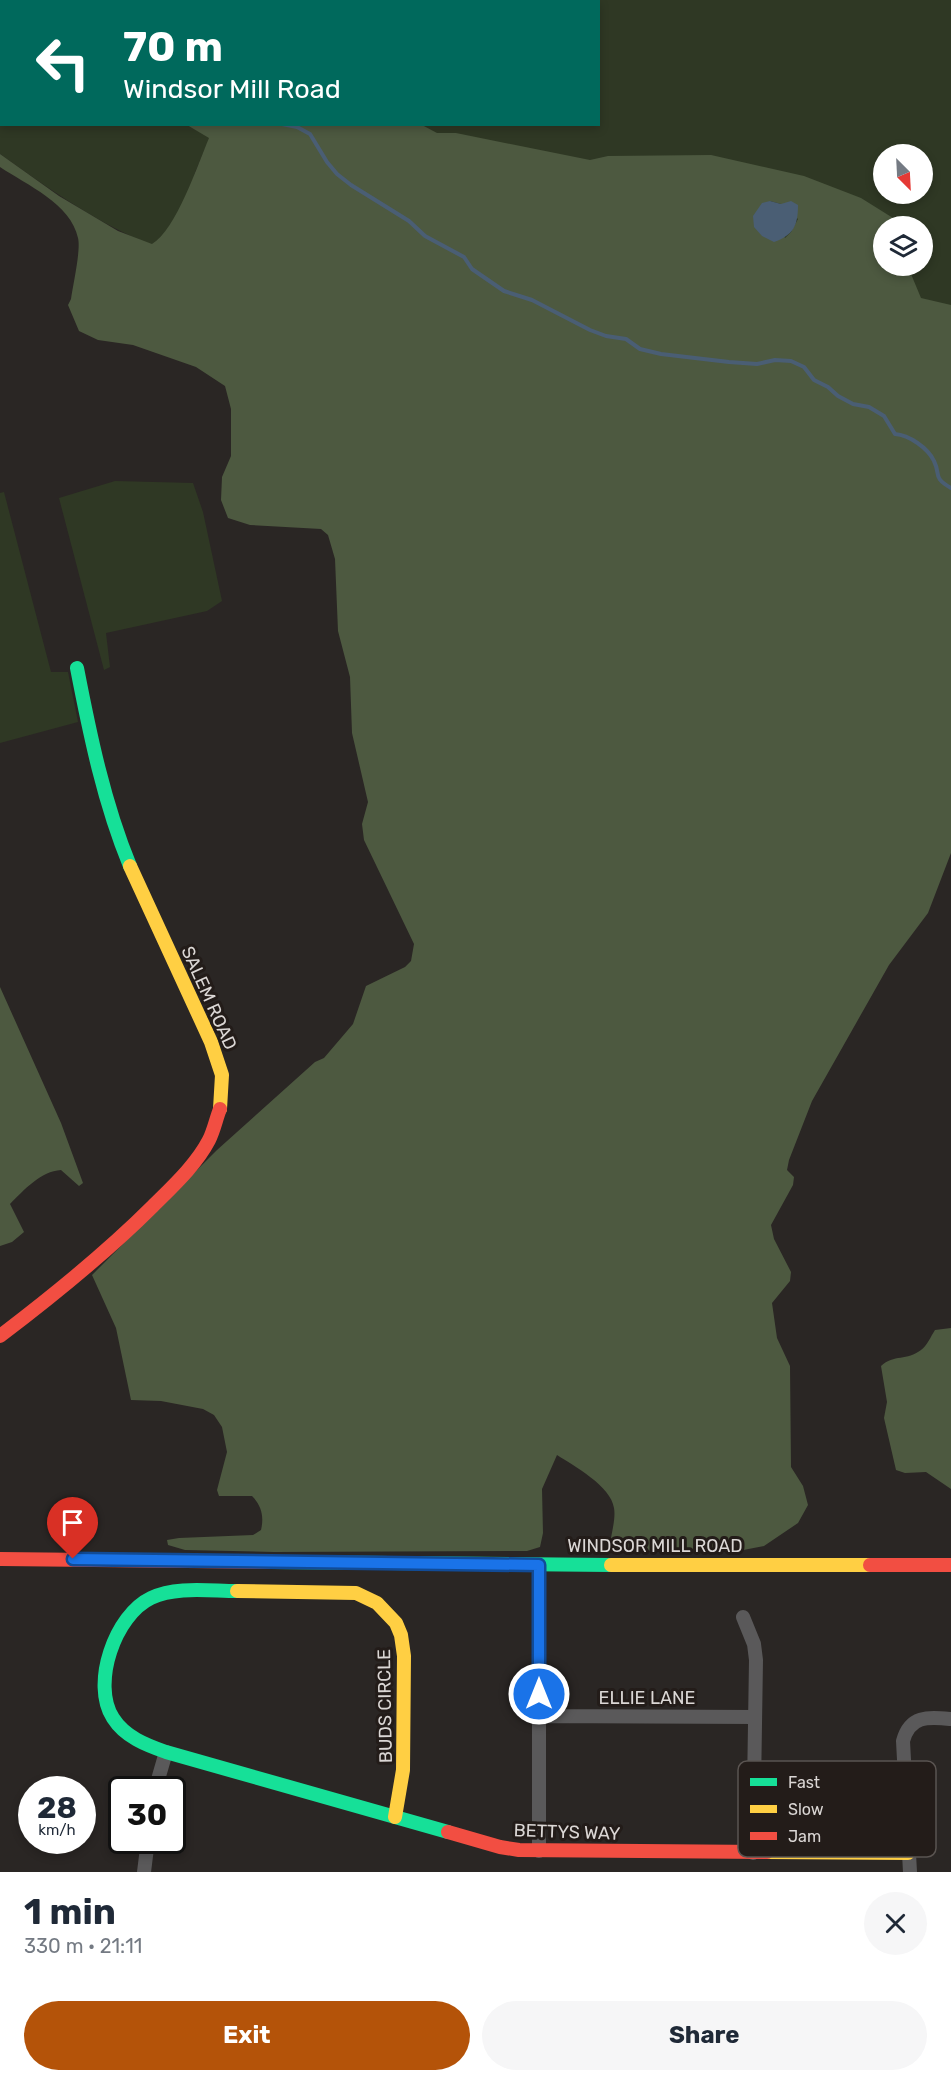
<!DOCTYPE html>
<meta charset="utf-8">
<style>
:root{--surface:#fff;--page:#f6f6f7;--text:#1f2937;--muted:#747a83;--accent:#b45309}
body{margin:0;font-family:Rubik,sans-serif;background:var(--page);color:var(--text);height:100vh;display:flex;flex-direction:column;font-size:22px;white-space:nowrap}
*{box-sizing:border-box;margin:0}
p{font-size:20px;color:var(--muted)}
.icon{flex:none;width:33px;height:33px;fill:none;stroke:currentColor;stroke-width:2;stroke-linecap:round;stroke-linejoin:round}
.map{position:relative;height:1872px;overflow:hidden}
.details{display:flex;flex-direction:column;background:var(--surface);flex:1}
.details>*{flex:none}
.banner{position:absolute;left:0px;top:0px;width:600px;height:126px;box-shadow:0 3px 9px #0003;background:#00695c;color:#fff;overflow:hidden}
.needle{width:39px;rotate:156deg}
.tools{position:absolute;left:873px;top:144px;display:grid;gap:12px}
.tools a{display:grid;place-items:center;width:60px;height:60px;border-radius:50%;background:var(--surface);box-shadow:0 3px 9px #0003;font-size:30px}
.speed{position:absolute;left:18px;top:1776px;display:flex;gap:12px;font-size:30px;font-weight:700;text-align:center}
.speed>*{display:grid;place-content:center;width:78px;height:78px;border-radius:50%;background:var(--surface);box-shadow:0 3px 9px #0003;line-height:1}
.speed small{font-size:15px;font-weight:400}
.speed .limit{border:3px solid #111;border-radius:9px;background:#fff;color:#111}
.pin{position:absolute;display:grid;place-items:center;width:51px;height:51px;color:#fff;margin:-62px -26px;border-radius:50% 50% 50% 0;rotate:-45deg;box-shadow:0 0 6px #0007}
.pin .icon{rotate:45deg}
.me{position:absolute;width:66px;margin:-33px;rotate:0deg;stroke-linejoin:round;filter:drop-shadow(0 0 4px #0008)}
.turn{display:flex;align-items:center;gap:21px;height:126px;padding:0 24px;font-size:27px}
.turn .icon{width:78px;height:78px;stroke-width:2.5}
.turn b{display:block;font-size:42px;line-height:51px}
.round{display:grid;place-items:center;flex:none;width:63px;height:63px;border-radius:32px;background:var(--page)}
.head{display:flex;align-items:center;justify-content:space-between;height:102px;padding:0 24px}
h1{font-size:36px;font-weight:700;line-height:45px}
.cta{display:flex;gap:12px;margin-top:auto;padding:12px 24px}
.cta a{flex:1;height:69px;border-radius:36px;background:var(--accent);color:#fff;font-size:24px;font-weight:700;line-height:69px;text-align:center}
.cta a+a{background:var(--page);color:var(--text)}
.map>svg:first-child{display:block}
.green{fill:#2f3824;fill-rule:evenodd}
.forest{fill:#4d5940;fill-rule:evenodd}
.water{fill:#4a5e74}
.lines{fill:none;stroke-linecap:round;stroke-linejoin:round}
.stream{stroke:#4a5e74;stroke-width:4}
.street{stroke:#5a595a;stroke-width:14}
.fast{stroke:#16e098;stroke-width:14}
.slow{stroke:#ffcf43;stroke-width:14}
.jam{stroke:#f24e42;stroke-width:14}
.route-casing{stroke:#114b97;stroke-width:15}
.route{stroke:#1a73e8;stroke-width:10}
.labels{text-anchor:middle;stroke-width:6;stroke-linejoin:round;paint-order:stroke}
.street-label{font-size:18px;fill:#dbd7d5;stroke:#231c19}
.key{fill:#231c19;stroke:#5a5451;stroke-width:1.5}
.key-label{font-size:16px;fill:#dbd7d5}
</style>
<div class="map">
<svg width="951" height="1872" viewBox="0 0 951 1872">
<rect width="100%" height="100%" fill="#2a2624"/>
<path class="green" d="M0,0L121,1L2,2V124L187,125L210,137L194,175L228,125L598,124V2L224,0H951V521L142,241C91,219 45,186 0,154ZM884,154H922V194H884ZM884,226H922V266H884Z
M115,481L193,483L203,512L222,601L207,611L106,633L110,667L104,670L59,498Z
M4,492L51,672H68L78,722L0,743V493Z"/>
<path class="forest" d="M187,125H422L437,133H456L590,160L608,156L711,155L804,176L861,198L893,218L897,226H884V266H909L911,274L921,298L951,305V853L928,913L889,965L812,1101L789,1160L787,1170L794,1177L793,1185L771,1225L774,1239L791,1272L790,1281L772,1303L777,1338L790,1366L791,1467L803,1486L808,1505L798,1523L764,1546L733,1552L614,1550L610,1545C611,1534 616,1519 614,1508C611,1486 574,1466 557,1455L542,1489L543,1533L540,1547L527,1551L274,1552L185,1550L168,1545L167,1540L179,1538L253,1535L261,1530C264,1517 262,1506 252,1496H219L217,1490L227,1452L222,1427L214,1415L203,1409L161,1401L131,1400L116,1328L92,1275L217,1150L315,1062L324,1058L353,1024L366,986L405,967L411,961L414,944L364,840L362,824L368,802L352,733L350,677L338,631L335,559L328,535L321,529L250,525L228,518L221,500L222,477L231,456V409L225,386L196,367L133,345L98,340L79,331L68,305L71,299C73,285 81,250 78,238C71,204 27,185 0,167V154L59,196L118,231L152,244C176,230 198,164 209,138ZM770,201L781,204L798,219L791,232L785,238Z
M0,987L61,1123L83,1183L79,1186L61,1170C41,1171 24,1190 10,1204L24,1232L12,1242L0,1246Z
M951,1328V1489L926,1472L905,1473L896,1470L884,1418L887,1402L881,1366C894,1354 907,1361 921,1350C927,1346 931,1336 935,1330Z"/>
<path class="water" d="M770,201L781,204L791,201L798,205C798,225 794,235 774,242L762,236L754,227L753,216L762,203Z"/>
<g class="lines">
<path class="stream" d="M173,0L174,2
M282,124L297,127L310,134L327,162L337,174L351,185L409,221L425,236L464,257L472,269L504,291L532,300L590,330L606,336L626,339L640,349L661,354L729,362L757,364L775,360L791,361L804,367L814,380L828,387L838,396L853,404L869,407L884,416L895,434C909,435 928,448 934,461C941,475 932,477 951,488"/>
<path class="street" d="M539,1565V1851
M743,1617L754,1644L756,1660L753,1853
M539,1716L755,1717
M155,1790L166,1752
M144,1872L148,1840
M910,1872L903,1741C910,1715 928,1717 951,1719"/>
<path class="fast" d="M77,668C90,735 104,803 130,866
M271,1562L611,1565
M237,1591C209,1591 176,1586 151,1598C115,1615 91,1684 113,1718C125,1737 146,1745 166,1752L448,1832"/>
<path class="slow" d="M130,866L211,1042L222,1075L220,1109
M611,1565H870
M237,1591L356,1593L377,1603L396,1623L401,1635L404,1656L403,1770L395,1817
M767,1852L908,1853"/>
<path class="jam" d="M0,1336C54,1295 105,1254 153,1206C173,1186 196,1165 209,1140C214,1130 216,1119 220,1109
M0,1559L271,1562
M870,1565H951
M448,1832L500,1847L519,1850L767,1852"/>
</g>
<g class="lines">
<defs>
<path id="route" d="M73,1559L539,1565V1694"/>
</defs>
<use href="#route" class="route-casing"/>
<use href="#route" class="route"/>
</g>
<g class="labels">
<g class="street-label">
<text transform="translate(209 998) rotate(66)" y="6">SALEM ROAD</text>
<text x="655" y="1552">WINDSOR MILL ROAD</text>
<text x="647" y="1704">ELLIE LANE</text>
<text transform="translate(385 1706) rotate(-91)" y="6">BUDS CIRCLE</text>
<text transform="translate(567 1832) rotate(2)" y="6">BETTYS WAY</text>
</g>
</g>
<rect x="738" y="1761" width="198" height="96" rx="9" class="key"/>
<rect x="750" y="1778" width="27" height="8" fill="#16e098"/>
<rect x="750" y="1805" width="27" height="8" fill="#ffcf43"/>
<rect x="750" y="1832" width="27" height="8" fill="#f24e42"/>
<g class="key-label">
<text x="788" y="1788">Fast</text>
<text x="788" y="1815">Slow</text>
<text x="788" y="1842">Jam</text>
</g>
</svg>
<div class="tools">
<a><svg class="needle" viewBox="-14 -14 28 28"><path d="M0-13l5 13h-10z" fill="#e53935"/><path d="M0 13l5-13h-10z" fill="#747a83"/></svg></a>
<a><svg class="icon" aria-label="layers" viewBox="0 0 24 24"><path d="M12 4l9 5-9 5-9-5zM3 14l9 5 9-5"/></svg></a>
</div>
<div class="speed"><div>28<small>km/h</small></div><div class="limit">30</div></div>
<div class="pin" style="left:73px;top:1559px;background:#d93025"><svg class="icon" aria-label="arrive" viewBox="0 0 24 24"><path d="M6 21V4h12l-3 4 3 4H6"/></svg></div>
<svg class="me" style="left:539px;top:1694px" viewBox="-20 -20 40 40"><circle r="17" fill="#1a73e8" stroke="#fff" stroke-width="3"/><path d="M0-11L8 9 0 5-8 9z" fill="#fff"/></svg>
<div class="banner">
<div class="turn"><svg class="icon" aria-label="left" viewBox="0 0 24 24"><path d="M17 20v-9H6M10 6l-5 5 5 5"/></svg><div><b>70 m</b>Windsor Mill Road</div></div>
</div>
</div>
<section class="details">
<div class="head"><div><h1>1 min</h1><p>330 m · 21:11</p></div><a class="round"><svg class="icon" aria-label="close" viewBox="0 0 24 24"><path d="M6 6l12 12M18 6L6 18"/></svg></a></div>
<div class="cta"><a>Exit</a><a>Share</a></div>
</section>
